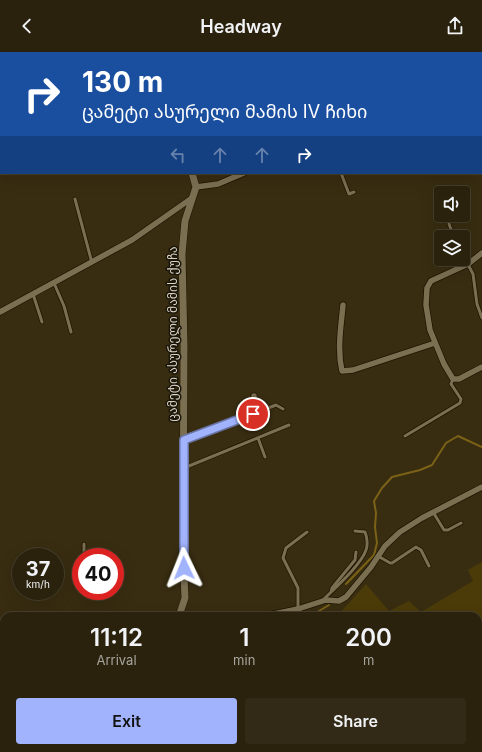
<!DOCTYPE html>
<meta charset="utf-8">
<style>
:root{--surface:#2a220d;--page:#322a16;--text:#f1f3f6;--muted:#a5a49d;--line:#463f2e;--accent:#a1b3fd}
body{margin:0;font-family:Inter,"Noto Sans Georgian",sans-serif;background:var(--page);color:var(--text);height:100vh;display:flex;flex-direction:column;font-size:15px;white-space:nowrap}
*{box-sizing:border-box;margin:0}
p{font-size:13px;color:var(--muted)}
.icon{flex:none;width:22px;height:22px;fill:none;stroke:currentColor;stroke-width:2;stroke-linecap:round;stroke-linejoin:round}
.map{position:relative;flex:1;overflow:hidden}
.panel{position:absolute;left:0px;top:560px;width:482px;height:140px;display:flex;flex-direction:column;background:var(--surface);border-radius:12px 12px 0 0;box-shadow:0 4px 16px #0002,0 0 0 1px var(--line)}
.panel>*{flex:none}
.hud{position:absolute;left:0px;top:0px;width:482px;height:122px;box-shadow:0 4px 16px #0002,0 0 0 1px var(--line);background:#1a4fa0;color:#fff;overflow:hidden}
.fabs{position:absolute;left:434px;top:134px;display:grid;gap:8px}
.fabs a{display:grid;place-items:center;width:36px;height:36px;border-radius:4px;background:var(--surface);box-shadow:0 4px 16px #0002,0 0 0 1px var(--line);font-size:20px}
.speed{position:absolute;left:12px;top:496px;display:flex;gap:8px;font-size:20px;font-weight:700;text-align:center}
.speed>*{display:grid;place-content:center;width:52px;height:52px;border-radius:50%;background:var(--surface);box-shadow:0 4px 16px #0002,0 0 0 1px var(--line);line-height:1}
.speed small{font-size:10px;font-weight:400}
.speed .limit{border:6px solid #d22;background:#fff;color:#111}
.pin{position:absolute;display:grid;place-items:center;width:34px;height:34px;color:#fff;margin:-17px;border:2px solid #fff;border-radius:50%;box-shadow:0 1px 4px #0007}
.me{position:absolute;width:44px;margin:-22px;rotate:358deg;stroke-linejoin:round;filter:drop-shadow(0 0 3px #0008)}
.turn{display:flex;align-items:center;gap:14px;height:84px;padding:0 16px;font-size:18px}
.turn .icon{width:52px;height:52px;stroke-width:2.5}
.turn b{display:block;font-size:28px;line-height:34px}
.lanes{display:flex;align-items:center;height:38px;padding:0 16px;background:#0003;justify-content:center;gap:20px;direction:ltr}
.lanes .off{opacity:.35}
.eta{display:flex;justify-content:space-evenly;align-items:center;height:68px;text-align:center}
.eta b{font-size:24px;font-weight:600;line-height:28px}
.button{display:flex;gap:8px;margin-top:auto;padding:8px 16px}
.button a{flex:1;height:46px;border-radius:4px;background:var(--accent);color:#111;font-size:16px;font-weight:600;line-height:46px;text-align:center}
.button a+a{background:var(--page);color:var(--text)}
header{display:flex;justify-content:space-between;align-items:center;height:52px;padding:0 16px;background:var(--surface);font-size:18px;font-weight:600}
.map>svg:first-child{display:block}
.green{fill:#4b3b09}
.lines{fill:none;stroke-linecap:round;stroke-linejoin:round}
.stream{stroke:#7b6216;stroke-width:2}
.service-casing{stroke:#1f1500;stroke-width:4.5}
.minor-casing{stroke:#1f1500;stroke-width:7}
.tertiary-casing{stroke:#1f1500;stroke-width:8}
.service{stroke:#7b6f52;stroke-width:3}
.minor{stroke:#7b6f52;stroke-width:5.5}
.tertiary{stroke:#7b6f52;stroke-width:7}
.route-casing{stroke:#6974a4;stroke-width:10}
.route{stroke:#a1b3fd;stroke-width:7}
.labels{text-anchor:middle;stroke-width:3;stroke-linejoin:round;paint-order:stroke}
.street-label{font-size:12px;fill:#d9d2c2;stroke:#1b160a}
</style>
<header><svg class="icon" aria-label="back" viewBox="0 0 24 24"><path d="M15 5l-7 7 7 7"/></svg>Headway<svg class="icon" aria-label="share" viewBox="0 0 24 24"><path d="M12 15V3M7 8l5-5 5 5M5 13v7h14v-7"/></svg></header>
<div class="map">
<svg width="482" height="700" viewBox="0 0 482 700">
<rect width="100%" height="100%" fill="#382d11"/>
<path class="green" d="M482,510V623L478,624V564H337L366,532L389,559L409,549L421,560L473,529L468,518Z
M128,696H331L328,700H123Z"/>
<g class="lines">
<path class="stream" d="M346,532L374,503L377,491L375,475L376,461L374,449L382,436L392,425L420,418L432,413L446,391L458,384L482,395
M308,564L314,562L329,553
M135,700L137,696"/>
<defs>
<path id="service" d="M341,121L349,142L354,140
M75,147L92,211
M449,172L454,185
M463,203L473,222L477,252L482,266
M54,231L64,254L71,280
M33,242L42,270
M253,362L276,353L283,357
M405,384L460,351L461,347L451,332L453,327
M258,386L265,405
M184,416L289,373
M433,460L444,478H448L461,471
M378,504L390,511H392L416,495L421,498L429,514
M84,505V492
M331,540L332,536L355,508L356,500
M323,548C335,536 361,513 366,498C368,493 367,485 365,480L355,479
M298,557V536L283,506L286,496L307,480
M478,657L482,656
M379,700L381,699"/>
<path id="minor" d="M441,0V1
M204,1L207,0
M398,1L399,0
M0,25L1,24
M196,135L218,132L244,121
M482,201L468,212L431,229L427,236L426,253L430,278L444,312L453,327H459L482,315
M343,253C341,275 337,297 342,319L353,318L435,291
M0,260L132,188L192,146
M184,388L253,362L254,344
M264,564L298,557L326,548L339,549L346,545L371,515L385,494L400,480L422,466L482,435
M478,668L482,666
M98,696L101,700
M116,700L120,696
M408,700L417,696"/>
<path id="tertiary" d="M29,1L30,0
M179,564L185,546L183,500L184,294L182,202L185,169L196,135L192,121
M0,598L4,597"/>
</defs>
<use href="#service" class="service-casing"/>
<use href="#minor" class="minor-casing"/>
<use href="#tertiary" class="tertiary-casing"/>
<use href="#service" class="service"/>
<use href="#minor" class="minor"/>
<use href="#tertiary" class="tertiary"/>
</g>
<g class="lines">
<defs>
<path id="route" d="M184,516V388L253,362"/>
</defs>
<use href="#route" class="route-casing"/>
<use href="#route" class="route"/>
</g>
<g class="labels">
<g class="street-label">
<text transform="translate(173 282) rotate(-90)" y="4">ცამეტი ასურელი მამის ქუჩა</text>
</g>
</g>
</svg>
<div class="fabs">
<a><svg class="icon" aria-label="sound" viewBox="0 0 24 24"><path d="M4 9h4l5-4v14l-5-4H4zM17 9q2 3 0 6"/></svg></a>
<a><svg class="icon" aria-label="layers" viewBox="0 0 24 24"><path d="M12 4l9 5-9 5-9-5zM3 14l9 5 9-5"/></svg></a>
</div>
<div class="speed"><div>37<small>km/h</small></div><div class="limit">40</div></div>
<div class="pin" style="left:253px;top:362px;background:#d93025"><svg class="icon" aria-label="arrive" viewBox="0 0 24 24"><path d="M6 21V4h12l-3 4 3 4H6"/></svg></div>
<svg class="me" style="left:184px;top:516px" viewBox="-20 -20 40 40"><path d="M0-17L14 15 0 8-14 15z" fill="#a1b3fd" stroke="#fff" stroke-width="4"/></svg>
<div class="hud">
<div class="turn"><svg class="icon" aria-label="right" viewBox="0 0 24 24"><path d="M7 20v-9h11M14 6l5 5-5 5"/></svg><div><b>130 m</b>ცამეტი ასურელი მამის IV ჩიხი</div></div>
<div class="lanes"><svg class="icon off" aria-label="left" viewBox="0 0 24 24"><path d="M17 20v-9H6M10 6l-5 5 5 5"/></svg><svg class="icon off" aria-label="ahead" viewBox="0 0 24 24"><path d="M12 20V5M6 11l6-6 6 6"/></svg><svg class="icon off" aria-label="ahead" viewBox="0 0 24 24"><path d="M12 20V5M6 11l6-6 6 6"/></svg><svg class="icon" aria-label="right" viewBox="0 0 24 24"><path d="M7 20v-9h11M14 6l5 5-5 5"/></svg></div>
</div>
<section class="panel">
<div class="eta">
<div><b>11:12</b><p>Arrival</p></div>
<div><b>1</b><p>min</p></div>
<div><b>200</b><p>m</p></div>
</div>
<div class="button"><a>Exit</a><a>Share</a></div>
</section>
</div>
